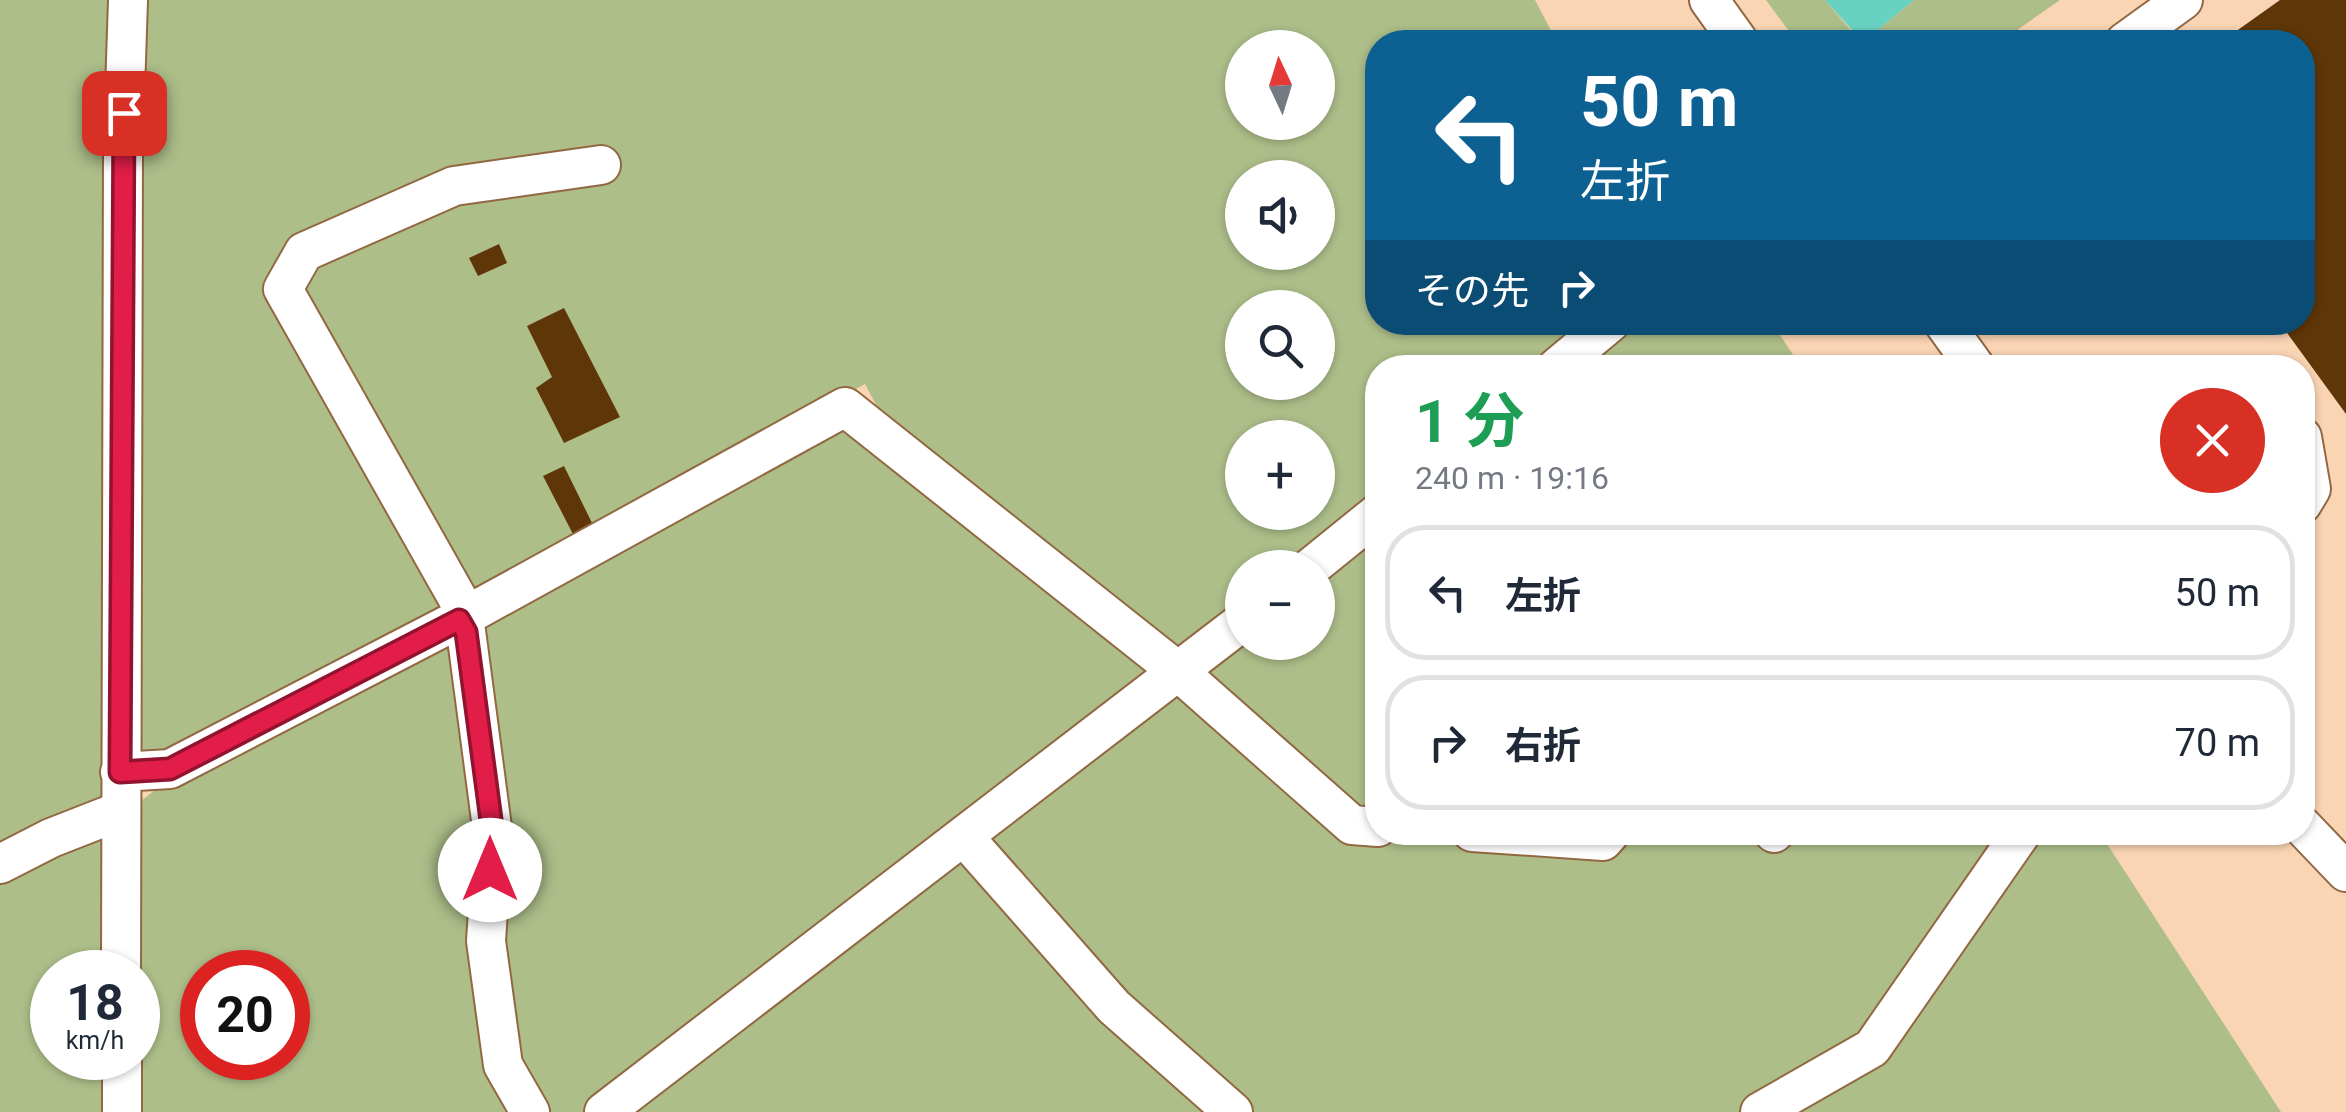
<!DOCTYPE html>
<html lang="ja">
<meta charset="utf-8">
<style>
:root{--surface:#fff;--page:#f6f6f7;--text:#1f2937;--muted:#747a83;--line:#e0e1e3}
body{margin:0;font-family:Roboto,"Noto Sans JP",sans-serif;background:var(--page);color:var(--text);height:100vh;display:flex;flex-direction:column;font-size:38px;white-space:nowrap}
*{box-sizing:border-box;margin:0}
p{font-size:32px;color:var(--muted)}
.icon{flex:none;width:55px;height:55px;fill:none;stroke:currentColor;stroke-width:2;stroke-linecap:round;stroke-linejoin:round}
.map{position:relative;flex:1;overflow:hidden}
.details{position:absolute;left:1365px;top:355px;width:950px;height:490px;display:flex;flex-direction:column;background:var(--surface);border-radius:40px;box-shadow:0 2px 8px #0004}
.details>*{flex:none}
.banner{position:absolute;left:1365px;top:30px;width:950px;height:305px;border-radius:40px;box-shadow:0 2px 8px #0004;background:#0d6092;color:#fff;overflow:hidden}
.needle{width:65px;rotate:356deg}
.fabs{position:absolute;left:1225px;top:30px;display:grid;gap:20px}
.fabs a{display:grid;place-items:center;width:110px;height:110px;border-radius:50%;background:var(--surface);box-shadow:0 2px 8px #0004;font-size:50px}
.speed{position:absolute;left:30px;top:950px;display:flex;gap:20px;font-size:50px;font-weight:700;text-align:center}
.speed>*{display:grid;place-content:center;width:130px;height:130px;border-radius:50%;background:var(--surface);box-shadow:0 2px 8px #0004;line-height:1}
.speed small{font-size:25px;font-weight:400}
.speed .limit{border:15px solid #d22;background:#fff;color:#111}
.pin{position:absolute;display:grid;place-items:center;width:85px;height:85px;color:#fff;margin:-42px;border-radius:20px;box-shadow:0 5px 15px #0006}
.me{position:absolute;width:110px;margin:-55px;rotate:0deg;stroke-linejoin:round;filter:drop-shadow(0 0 8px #0008)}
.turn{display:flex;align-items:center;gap:35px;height:210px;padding:0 50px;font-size:45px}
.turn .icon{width:130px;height:130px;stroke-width:2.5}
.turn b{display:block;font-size:70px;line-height:85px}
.then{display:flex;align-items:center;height:95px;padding:0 50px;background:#0003;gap:20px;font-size:38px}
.round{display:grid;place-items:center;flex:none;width:105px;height:105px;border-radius:52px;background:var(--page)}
.overview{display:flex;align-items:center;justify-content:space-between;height:170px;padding:0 50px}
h1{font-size:60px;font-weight:700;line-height:75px;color:#1e9e55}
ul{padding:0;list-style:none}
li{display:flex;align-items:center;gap:30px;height:135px;margin:0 20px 15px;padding:0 30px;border:5px solid var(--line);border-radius:40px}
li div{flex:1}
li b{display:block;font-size:38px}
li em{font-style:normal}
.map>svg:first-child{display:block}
.green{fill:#adbe89;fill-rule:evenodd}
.water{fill:#68d2c2}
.building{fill:#5f3607}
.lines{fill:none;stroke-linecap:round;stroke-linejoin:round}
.minor-casing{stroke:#926842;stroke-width:42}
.minor{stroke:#fff;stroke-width:38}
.route-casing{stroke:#92132f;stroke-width:25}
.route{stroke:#e11d48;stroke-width:18}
</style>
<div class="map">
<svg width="2346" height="1112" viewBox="0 0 2346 1112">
<rect width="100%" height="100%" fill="#fad5b4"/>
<path class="green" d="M0,0H124L119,819L161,785L176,788L825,431L846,424L889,429L865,384L185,753L142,752L143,154L148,0H1535L1557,42H1378V322L1772,323L1801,367L1378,368V832L2100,833L2281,1112H0ZM1242,48H1318V122H1242ZM1242,178H1318V252H1242ZM1242,308H1318V382H1242ZM1242,438H1318V512H1242ZM1242,568H1318V642H1242ZM52,972H138V1058H52ZM202,972H288V1058H202Z
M1766,0H1825L1861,42H1797Z
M1914,0H2060L2000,42H1863Z"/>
<path class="water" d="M1825,0H1914L1863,42Z"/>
<path class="building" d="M2280,0H2346V414L2279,322H2302V42H2221Z
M499,244L507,263L478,276L469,258Z
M564,308L620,417L564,443L536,388L552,377L527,326Z
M564,466L594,527L574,536L543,476Z"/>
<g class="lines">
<defs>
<path id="minor" d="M1709,0L1739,42
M2125,42L2183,0
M1943,322L1976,368
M1556,368L1611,322
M2302,437L2311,489L2302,504
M1310,568L1378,513
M467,615L283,289L304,252L454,186L601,165
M459,619L466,631L493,835L486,941L503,1065L530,1112
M120,772L170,769L467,615L845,407L1180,673L1352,825L1378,827
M2302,826L2346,872
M1472,832L1603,841L1611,832
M1773,832L1774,833
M965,838L1114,1007L1233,1112
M0,864L51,838L120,811
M121,972L123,151L128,0
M122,1058V1112
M604,1112L1242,622
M1760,1112L1872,1048L2022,832"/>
</defs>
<use href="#minor" class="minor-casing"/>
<use href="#minor" class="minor"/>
</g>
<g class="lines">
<defs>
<path id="route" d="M124,113L120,772L170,769L459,620L466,632L493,835L490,870"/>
</defs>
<use href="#route" class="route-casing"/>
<use href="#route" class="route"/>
</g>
</svg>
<div class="fabs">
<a><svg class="needle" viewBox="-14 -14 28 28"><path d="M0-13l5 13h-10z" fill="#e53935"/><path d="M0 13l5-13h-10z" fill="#747a83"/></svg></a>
<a><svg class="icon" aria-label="sound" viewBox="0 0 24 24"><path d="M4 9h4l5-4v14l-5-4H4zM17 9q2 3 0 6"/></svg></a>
<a><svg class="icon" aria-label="search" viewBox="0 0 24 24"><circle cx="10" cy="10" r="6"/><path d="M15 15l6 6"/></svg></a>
<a>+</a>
<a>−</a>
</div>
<div class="speed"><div>18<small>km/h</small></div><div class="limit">20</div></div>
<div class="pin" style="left:124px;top:113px;background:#d93025"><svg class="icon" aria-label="arrive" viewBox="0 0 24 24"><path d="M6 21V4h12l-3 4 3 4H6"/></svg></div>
<svg class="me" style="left:490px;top:870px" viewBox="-20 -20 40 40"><circle r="19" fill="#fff"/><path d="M0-13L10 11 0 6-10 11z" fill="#e11d48"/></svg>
<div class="banner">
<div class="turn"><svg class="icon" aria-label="left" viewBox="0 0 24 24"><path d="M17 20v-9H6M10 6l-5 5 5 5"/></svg><div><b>50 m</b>左折</div></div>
<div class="then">その先<svg class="icon" aria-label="right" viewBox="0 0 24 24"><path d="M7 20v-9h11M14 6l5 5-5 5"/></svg></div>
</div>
<section class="details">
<div class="overview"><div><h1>1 分</h1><p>240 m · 19:16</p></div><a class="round" style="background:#d93025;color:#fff"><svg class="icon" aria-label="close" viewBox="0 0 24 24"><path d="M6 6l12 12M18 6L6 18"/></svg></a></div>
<ul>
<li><svg class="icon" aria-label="left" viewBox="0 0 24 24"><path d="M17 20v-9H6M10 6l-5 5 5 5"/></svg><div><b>左折</b></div><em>50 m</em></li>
<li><svg class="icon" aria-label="right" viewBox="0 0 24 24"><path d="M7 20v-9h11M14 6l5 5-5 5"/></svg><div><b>右折</b></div><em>70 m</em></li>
</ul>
</section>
</div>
